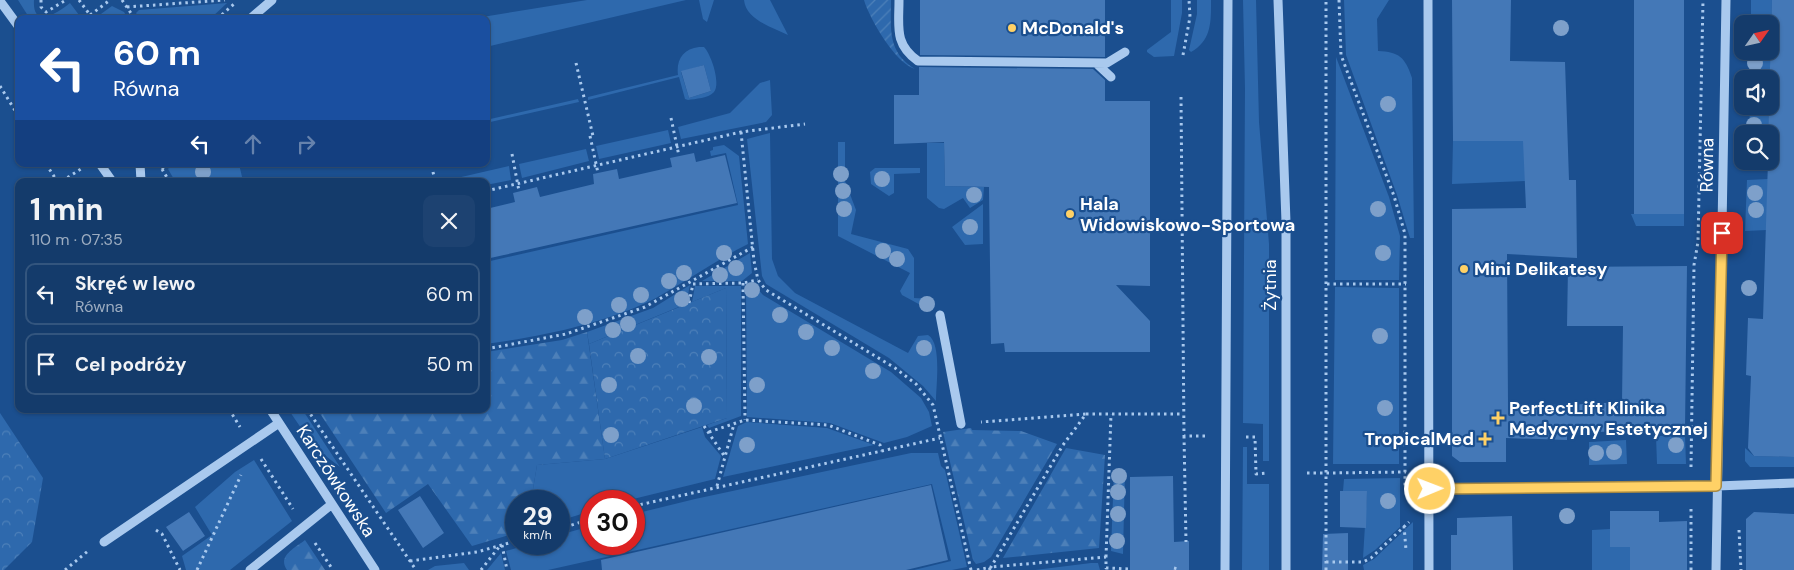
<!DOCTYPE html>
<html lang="pl">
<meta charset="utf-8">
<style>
:root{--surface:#143b6b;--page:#1d4271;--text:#f1f3f6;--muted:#9dadc1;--line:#33557e}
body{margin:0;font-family:"DM Sans",sans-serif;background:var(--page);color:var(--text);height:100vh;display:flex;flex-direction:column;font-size:19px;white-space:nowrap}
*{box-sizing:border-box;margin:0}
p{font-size:16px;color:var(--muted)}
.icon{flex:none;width:28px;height:28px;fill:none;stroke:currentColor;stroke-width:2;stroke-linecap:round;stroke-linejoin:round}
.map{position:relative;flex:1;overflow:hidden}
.details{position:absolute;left:15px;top:178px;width:475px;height:235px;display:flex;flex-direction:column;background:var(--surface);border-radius:10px;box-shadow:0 1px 4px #0004,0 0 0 1px var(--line)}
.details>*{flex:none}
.hud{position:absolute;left:15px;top:15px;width:475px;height:152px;border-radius:10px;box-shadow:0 1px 4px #0004,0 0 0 1px var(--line);background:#1a4fa0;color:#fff;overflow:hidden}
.needle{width:32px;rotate:56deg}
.fabs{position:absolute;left:1734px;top:15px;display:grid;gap:10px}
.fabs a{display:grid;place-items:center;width:45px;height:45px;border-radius:10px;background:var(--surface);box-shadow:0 1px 4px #0004,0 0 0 1px var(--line);font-size:25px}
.speed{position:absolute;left:505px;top:490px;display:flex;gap:10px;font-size:25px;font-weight:700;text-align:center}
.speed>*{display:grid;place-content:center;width:65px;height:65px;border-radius:50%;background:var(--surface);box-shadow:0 1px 4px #0004,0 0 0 1px var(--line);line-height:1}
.speed small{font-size:12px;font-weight:400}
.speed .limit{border:8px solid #d22;background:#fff;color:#111}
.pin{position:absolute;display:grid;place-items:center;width:42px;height:42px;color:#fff;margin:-21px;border-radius:10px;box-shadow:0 2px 8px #0006}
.me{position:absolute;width:55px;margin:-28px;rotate:89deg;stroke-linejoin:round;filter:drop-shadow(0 0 4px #0008)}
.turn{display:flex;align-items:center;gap:18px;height:105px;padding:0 15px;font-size:22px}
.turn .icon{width:65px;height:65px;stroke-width:2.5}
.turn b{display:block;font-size:35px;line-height:42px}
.lanes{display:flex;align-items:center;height:48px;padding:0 15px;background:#0003;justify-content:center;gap:25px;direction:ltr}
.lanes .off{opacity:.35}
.round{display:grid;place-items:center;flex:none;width:52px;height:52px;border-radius:10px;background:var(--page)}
.head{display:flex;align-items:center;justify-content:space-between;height:85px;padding:0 15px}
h1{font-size:30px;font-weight:800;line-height:38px}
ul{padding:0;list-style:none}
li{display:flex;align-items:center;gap:15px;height:62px;margin:0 10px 8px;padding:0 5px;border:2px solid var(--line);border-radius:10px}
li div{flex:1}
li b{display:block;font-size:19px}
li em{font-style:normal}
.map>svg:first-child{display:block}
.grass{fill:#2e69ad;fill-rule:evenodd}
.forest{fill:url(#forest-firs)}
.park{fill:url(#park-crowns)}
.garden{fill:url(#garden-furrows)}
.building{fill:#4478b7}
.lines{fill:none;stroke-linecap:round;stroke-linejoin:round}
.path{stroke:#a9c9ee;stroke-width:3;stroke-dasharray:2.5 4;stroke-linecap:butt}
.minor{stroke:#a9c9ee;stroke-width:9}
.tree{fill:#7ea0ca}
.route-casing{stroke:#a68842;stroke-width:12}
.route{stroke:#ffd166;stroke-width:9}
.poi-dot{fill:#ffd166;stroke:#1b4f8f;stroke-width:2}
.labels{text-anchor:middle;stroke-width:4.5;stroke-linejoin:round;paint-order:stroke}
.poi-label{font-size:18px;font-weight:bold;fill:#fff;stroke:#1b4f8f;text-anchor:start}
.street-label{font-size:18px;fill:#fff;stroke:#1b4f8f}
</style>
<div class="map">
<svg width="1794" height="570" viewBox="0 0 1794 570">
<defs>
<pattern id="forest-firs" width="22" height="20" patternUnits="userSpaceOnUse" patternTransform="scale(1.25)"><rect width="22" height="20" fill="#2e69ad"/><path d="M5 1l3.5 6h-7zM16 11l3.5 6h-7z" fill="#4d80b9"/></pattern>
<pattern id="park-crowns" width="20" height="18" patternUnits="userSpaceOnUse" patternTransform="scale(1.25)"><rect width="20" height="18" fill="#2e69ad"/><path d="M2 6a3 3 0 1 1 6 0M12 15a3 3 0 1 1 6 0" fill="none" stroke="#4d80b9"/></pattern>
<pattern id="garden-furrows" width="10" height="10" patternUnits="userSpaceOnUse" patternTransform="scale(1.25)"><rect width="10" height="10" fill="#2e69ad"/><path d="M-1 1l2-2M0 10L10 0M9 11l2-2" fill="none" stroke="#4d80b9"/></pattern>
</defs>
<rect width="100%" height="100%" fill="#1b4f8f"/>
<path class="grass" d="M18,0H34C32,31 60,11 70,3L79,15L72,19H30Z
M587,0H686L486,47V19H470Z
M699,0H714L707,22L703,19Z
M744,0H770L788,35C772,27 746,20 744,0Z
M1171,0H1182V13L1174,56L1154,57L1147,52V50L1171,32Z
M1197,0H1211C1211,21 1212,40 1191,52L1189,50L1197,14Z
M1243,0H1256L1259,122L1269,244V461H1263V424L1243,423L1245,89Z
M1344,0H1389L1377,19L1378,51C1399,52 1405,57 1412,78L1414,238H1410L1397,195L1346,55Z
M1751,0H1772L1771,43L1770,24H1751Z
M227,3L210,19H140L136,13L139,10Z
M112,6L124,12L128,19H94Z
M699,47H704C711,54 721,83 714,92C709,98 695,99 688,100L685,99L679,77L588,100V97L678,75C676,60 683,49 699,47ZM704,65L711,91L689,98L681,72Z
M1750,51H1771L1770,79H1750Z
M1336,57L1389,197L1400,236L1399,280H1335Z
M770,80L772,115L766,122L681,139L678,127L730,113L760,83Z
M578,99L579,102L486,123V120Z
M1750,106H1769L1768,134H1749Z
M668,130L671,143L599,159L596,146Z
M770,133L772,259L778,276L795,293L908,353L918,336L928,335C942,343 936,385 936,401L923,386L889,358L766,284L762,276L747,139Z
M1526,133L1525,181L1452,184L1453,141H1510Z
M838,142H845V181L856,210L851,234L908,249L914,258V298L931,299L934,304L932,307L926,308L902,295L900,291L910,273L838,236Z
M927,143H944L945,186L984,187L983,200L970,208L963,198L944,209L939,208L927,198Z
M724,145L739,156L748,244C716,260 687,281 656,298C604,324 543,336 486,344V262L738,205L726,153L711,156L710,151L713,150V147Z
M586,149L589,161L522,178L519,164Z
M172,164H239L243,181H175L168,169Z
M509,166L511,180L486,185V181H444Z
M875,168H920V173L894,174V193L889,196L871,184L870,172Z
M1768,179L1767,230L1745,231L1747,180Z
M983,204V244L965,245L952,227Z
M1631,214H1684V226H1636Z
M750,253L752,273L742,281H702Z
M690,285L686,304L589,344L587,332L653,308Z
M695,286H741V416L709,428L707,425L727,418L726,288L692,302Z
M755,286L763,295L891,372L921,398L929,412L932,426L907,437L884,443L830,423L747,417L746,287Z
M1335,287L1399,288V464H1333Z
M288,409H302L340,467L314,447Z
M747,422L827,428L874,445L723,477L738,426Z
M702,427L705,437L721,456L715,479L625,501H591V511L559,521V501H531L537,465L605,459Z
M1685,435L1686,464H1657L1656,436Z
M1626,440L1627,464L1589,465V442Z
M1243,447H1247V484H1269V570H1242Z
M1745,448L1754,456L1794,457V467H1750L1745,461Z
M911,453H938L941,466L945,470L967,567L952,570H914L951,561L932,484L548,570H511L506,551L530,544H559V535L591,526V544H634V514L695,499Z
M254,460L292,521L230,570H186L182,556L212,535L195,507L235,472Z
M1114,470H1125L1123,554L1111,551Z
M1400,478V527L1375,550L1363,558L1367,492L1343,491L1344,479Z
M1413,522V570H1364L1363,565L1374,559Z
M1610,529V547H1630V570H1592V530Z
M501,553L505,570H487Z
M464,563L469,570H428L435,566Z
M1091,563H1098L1100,570H1035Z"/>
<path class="forest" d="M587,332L605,459L537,465L531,501H516V533L472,546L428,484L386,513L317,409H486V352L562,340Z
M971,428L972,430L1021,431L1057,444L991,557L984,562L976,564L973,560L943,432Z
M1066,448L1105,455L1099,548L1003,558Z
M305,540L325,570H287C277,556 295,548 305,540Z"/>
<path class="park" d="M726,288L727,418L605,459L589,344Z
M0,413L43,478L32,542L4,570H0Z"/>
<path class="garden" d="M864,0H891C891,29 887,52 915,69C896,64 869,18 864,0Z"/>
<path class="building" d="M920,0H1105V57L920,55Z
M1452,0H1511L1510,61L1565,62L1569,180H1576L1577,258L1507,254L1508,404L1568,405L1622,402L1623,326H1567L1568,267L1687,266L1685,429L1567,433V440L1506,438V462H1460L1452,456V209L1526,208L1523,141H1453Z
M1634,0H1684V214H1634Z
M1772,0H1794V457L1754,456L1748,448L1751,376L1746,375L1748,318L1763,319L1768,161H1770V134H1768Z
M704,65L711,91L689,98L681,71Z
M919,67L1093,69L1105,80V101H1150V286L1116,285L1150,321V352H1005L1004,343L991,344L989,187L945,186L944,142L894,144V95H919Z
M694,153L696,162L725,155L737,203L486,259V209L515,202L513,193L537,187L540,197L594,184L593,174L617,169L619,179L672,167L670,158Z
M1173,476L1174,542L1189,541V570H1130V477Z
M931,485L948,560L906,570H602L601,560Z
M1340,491H1367L1366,528L1340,527Z
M420,496L444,533L423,548L398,510Z
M1610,511H1659V522L1687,521V570H1630V547H1610Z
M189,512L205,536L183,551L166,527Z
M1754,512L1794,514V570H1746V519Z
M1512,516L1513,570H1451V535H1457V518Z
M1348,533V570H1322L1323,534Z"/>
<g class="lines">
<path class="path" d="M41,0V7L46,12L66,0
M79,0L90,15
M122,0L135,19
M1339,0L1341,55L1394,196L1405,234V487L1409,490
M127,7L225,0
M331,18V19
M85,19L110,0
M217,19L234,4
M1183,55L1190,17L1189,0
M576,63L593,136
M0,86L19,117
M1181,97L1184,436H1205
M671,118L679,156
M741,132L754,261L758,280L766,290L895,368L916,384L933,405L971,570
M590,136L598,173
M512,154L519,191
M46,164L57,181
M440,164L442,170
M162,169L169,181
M162,169L166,164
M433,172L435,181
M62,181L81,169
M486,191L741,132L805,124
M743,283L745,420
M693,284L743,283L758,280
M1327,284H1406
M689,303L693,284
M486,349L566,334L645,307L753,247
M229,409L240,427
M307,409L416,570
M1086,414H1183
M704,426L725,457
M709,432L745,420L828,425L880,445L882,451
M1184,436L1186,542
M1246,437H1255L1256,474L1267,473
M261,459L293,509
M1691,467L1694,265L1698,242L1703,0
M1307,473H1326V0
M717,486L734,424
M634,506L940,438
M1404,526L1406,550
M559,529L591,519
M156,530L162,534L180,570
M1739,530L1741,570
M315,543L333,570
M502,545L507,570
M1106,557L1111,414
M410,561L477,552L516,541
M1326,562H1363L1371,558L1409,522
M1174,568L1178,569
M65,570L88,551
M197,570L241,475
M481,570L499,547
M977,570L991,567L1063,445L1086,414L981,422
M989,570L991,567L1106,557V568L1130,569
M1326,570V473L1406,472
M1691,570V506"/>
<path class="minor" d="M899,0C899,27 894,44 918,61L1107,63L1125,52
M1278,0L1286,222V570
M1428,0L1429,570
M0,1L19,27
M250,19L272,0
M1096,63L1111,77
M100,164L112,181
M140,164L141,181
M940,315L961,424
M270,409L375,570
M1430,489L1692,487L1794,483
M104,542L279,423
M250,570L332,504
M1225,570L1228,0
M1716,570L1726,0"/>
</g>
<g class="tree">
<circle cx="1561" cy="28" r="8"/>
<circle cx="1755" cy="63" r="8"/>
<circle cx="1388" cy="104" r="8"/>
<circle cx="1754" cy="125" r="8"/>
<circle cx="203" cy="172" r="8"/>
<circle cx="841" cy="174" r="8"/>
<circle cx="882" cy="179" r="8"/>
<circle cx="843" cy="191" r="8"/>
<circle cx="1755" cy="193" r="8"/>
<circle cx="974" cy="195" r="8"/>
<circle cx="844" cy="209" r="8"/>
<circle cx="1378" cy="209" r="8"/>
<circle cx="1756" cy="210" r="8"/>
<circle cx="970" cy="227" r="8"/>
<circle cx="883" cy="251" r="8"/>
<circle cx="724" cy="253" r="8"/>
<circle cx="1383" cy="253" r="8"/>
<circle cx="897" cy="259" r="8"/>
<circle cx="736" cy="268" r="8"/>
<circle cx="684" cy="273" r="8"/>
<circle cx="720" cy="275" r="8"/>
<circle cx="669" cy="281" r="8"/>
<circle cx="1749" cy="288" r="8"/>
<circle cx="752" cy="290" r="8"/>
<circle cx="641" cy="295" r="8"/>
<circle cx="682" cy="299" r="8"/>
<circle cx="927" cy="304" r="8"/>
<circle cx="619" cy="305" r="8"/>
<circle cx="780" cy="315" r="8"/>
<circle cx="585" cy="317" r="8"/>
<circle cx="628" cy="324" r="8"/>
<circle cx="613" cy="330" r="8"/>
<circle cx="806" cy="332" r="8"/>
<circle cx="1380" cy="336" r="8"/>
<circle cx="832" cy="348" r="8"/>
<circle cx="924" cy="348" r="8"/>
<circle cx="638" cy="356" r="8"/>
<circle cx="709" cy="357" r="8"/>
<circle cx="873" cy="371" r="8"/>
<circle cx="609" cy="385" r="8"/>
<circle cx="757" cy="385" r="8"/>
<circle cx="694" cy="406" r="8"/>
<circle cx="1385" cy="408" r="8"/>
<circle cx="611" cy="435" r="8"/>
<circle cx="747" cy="445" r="8"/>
<circle cx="1676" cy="445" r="8"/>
<circle cx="1614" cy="452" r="8"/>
<circle cx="1596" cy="453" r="8"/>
<circle cx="1119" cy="476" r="8"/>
<circle cx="1118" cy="492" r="8"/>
<circle cx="1388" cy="501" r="8"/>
<circle cx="1118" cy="514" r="8"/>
<circle cx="1567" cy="516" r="8"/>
<circle cx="1117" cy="541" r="8"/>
</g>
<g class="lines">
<defs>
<path id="route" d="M1430,489L1716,486L1722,233"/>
</defs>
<use href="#route" class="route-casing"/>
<use href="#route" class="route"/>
</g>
<g class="poi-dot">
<circle cx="1012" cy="28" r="5"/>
<circle cx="1070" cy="214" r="5"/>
<circle cx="1464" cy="269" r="5"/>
<path d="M1495.5 410.5h5v5h5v5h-5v5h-5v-5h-5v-5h5z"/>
<path d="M1482.5 431.5h5v5h5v5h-5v5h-5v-5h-5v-5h5z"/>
</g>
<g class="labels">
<g class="poi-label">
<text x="1022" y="34">McDonald's</text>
<text x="1080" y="210">Hala<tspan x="1080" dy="21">Widowiskowo-Sportowa</tspan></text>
<text x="1474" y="275">Mini Delikatesy</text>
<text x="1509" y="414">PerfectLift Klinika<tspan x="1509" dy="21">Medycyny Estetycznej</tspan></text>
<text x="1474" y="445" text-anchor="end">TropicalMed</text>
</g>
<g class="street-label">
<text transform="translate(1707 165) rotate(-89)" y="6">Równa</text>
<text transform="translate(1270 285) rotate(-90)" y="6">Żytnia</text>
<text transform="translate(336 481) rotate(57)" y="6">Karczówkowska</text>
</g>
</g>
</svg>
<div class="fabs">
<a><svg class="needle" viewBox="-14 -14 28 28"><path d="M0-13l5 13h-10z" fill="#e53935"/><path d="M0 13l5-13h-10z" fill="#9dadc1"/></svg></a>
<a><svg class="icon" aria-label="sound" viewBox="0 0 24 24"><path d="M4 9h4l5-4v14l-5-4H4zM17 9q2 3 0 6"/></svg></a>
<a><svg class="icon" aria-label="search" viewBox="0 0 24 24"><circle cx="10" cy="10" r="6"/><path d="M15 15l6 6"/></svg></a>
</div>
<div class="speed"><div>29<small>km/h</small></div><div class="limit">30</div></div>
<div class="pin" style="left:1722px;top:233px;background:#d93025"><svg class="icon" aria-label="arrive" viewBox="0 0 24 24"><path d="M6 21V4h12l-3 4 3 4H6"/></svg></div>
<svg class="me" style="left:1430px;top:489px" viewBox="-20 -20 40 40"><circle r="17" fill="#ffd166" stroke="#fff" stroke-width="3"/><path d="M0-11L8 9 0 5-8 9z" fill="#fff"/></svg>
<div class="hud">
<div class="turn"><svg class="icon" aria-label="left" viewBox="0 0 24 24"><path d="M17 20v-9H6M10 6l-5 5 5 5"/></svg><div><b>60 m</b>Równa</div></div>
<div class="lanes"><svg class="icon" aria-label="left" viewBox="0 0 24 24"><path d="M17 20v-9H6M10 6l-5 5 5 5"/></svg><svg class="icon off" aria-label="ahead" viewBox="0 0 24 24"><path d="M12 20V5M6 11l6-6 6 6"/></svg><svg class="icon off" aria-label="right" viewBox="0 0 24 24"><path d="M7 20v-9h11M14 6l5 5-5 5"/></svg></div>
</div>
<section class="details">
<div class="head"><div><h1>1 min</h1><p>110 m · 07:35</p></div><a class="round"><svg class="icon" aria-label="close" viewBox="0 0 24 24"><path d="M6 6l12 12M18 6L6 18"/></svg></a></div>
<ul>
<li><svg class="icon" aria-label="left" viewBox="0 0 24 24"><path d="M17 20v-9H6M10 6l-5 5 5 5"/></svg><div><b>Skręć w lewo</b><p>Równa</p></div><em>60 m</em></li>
<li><svg class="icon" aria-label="arrive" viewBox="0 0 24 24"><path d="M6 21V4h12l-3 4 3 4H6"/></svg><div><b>Cel podróży</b></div><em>50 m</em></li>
</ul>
</section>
</div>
